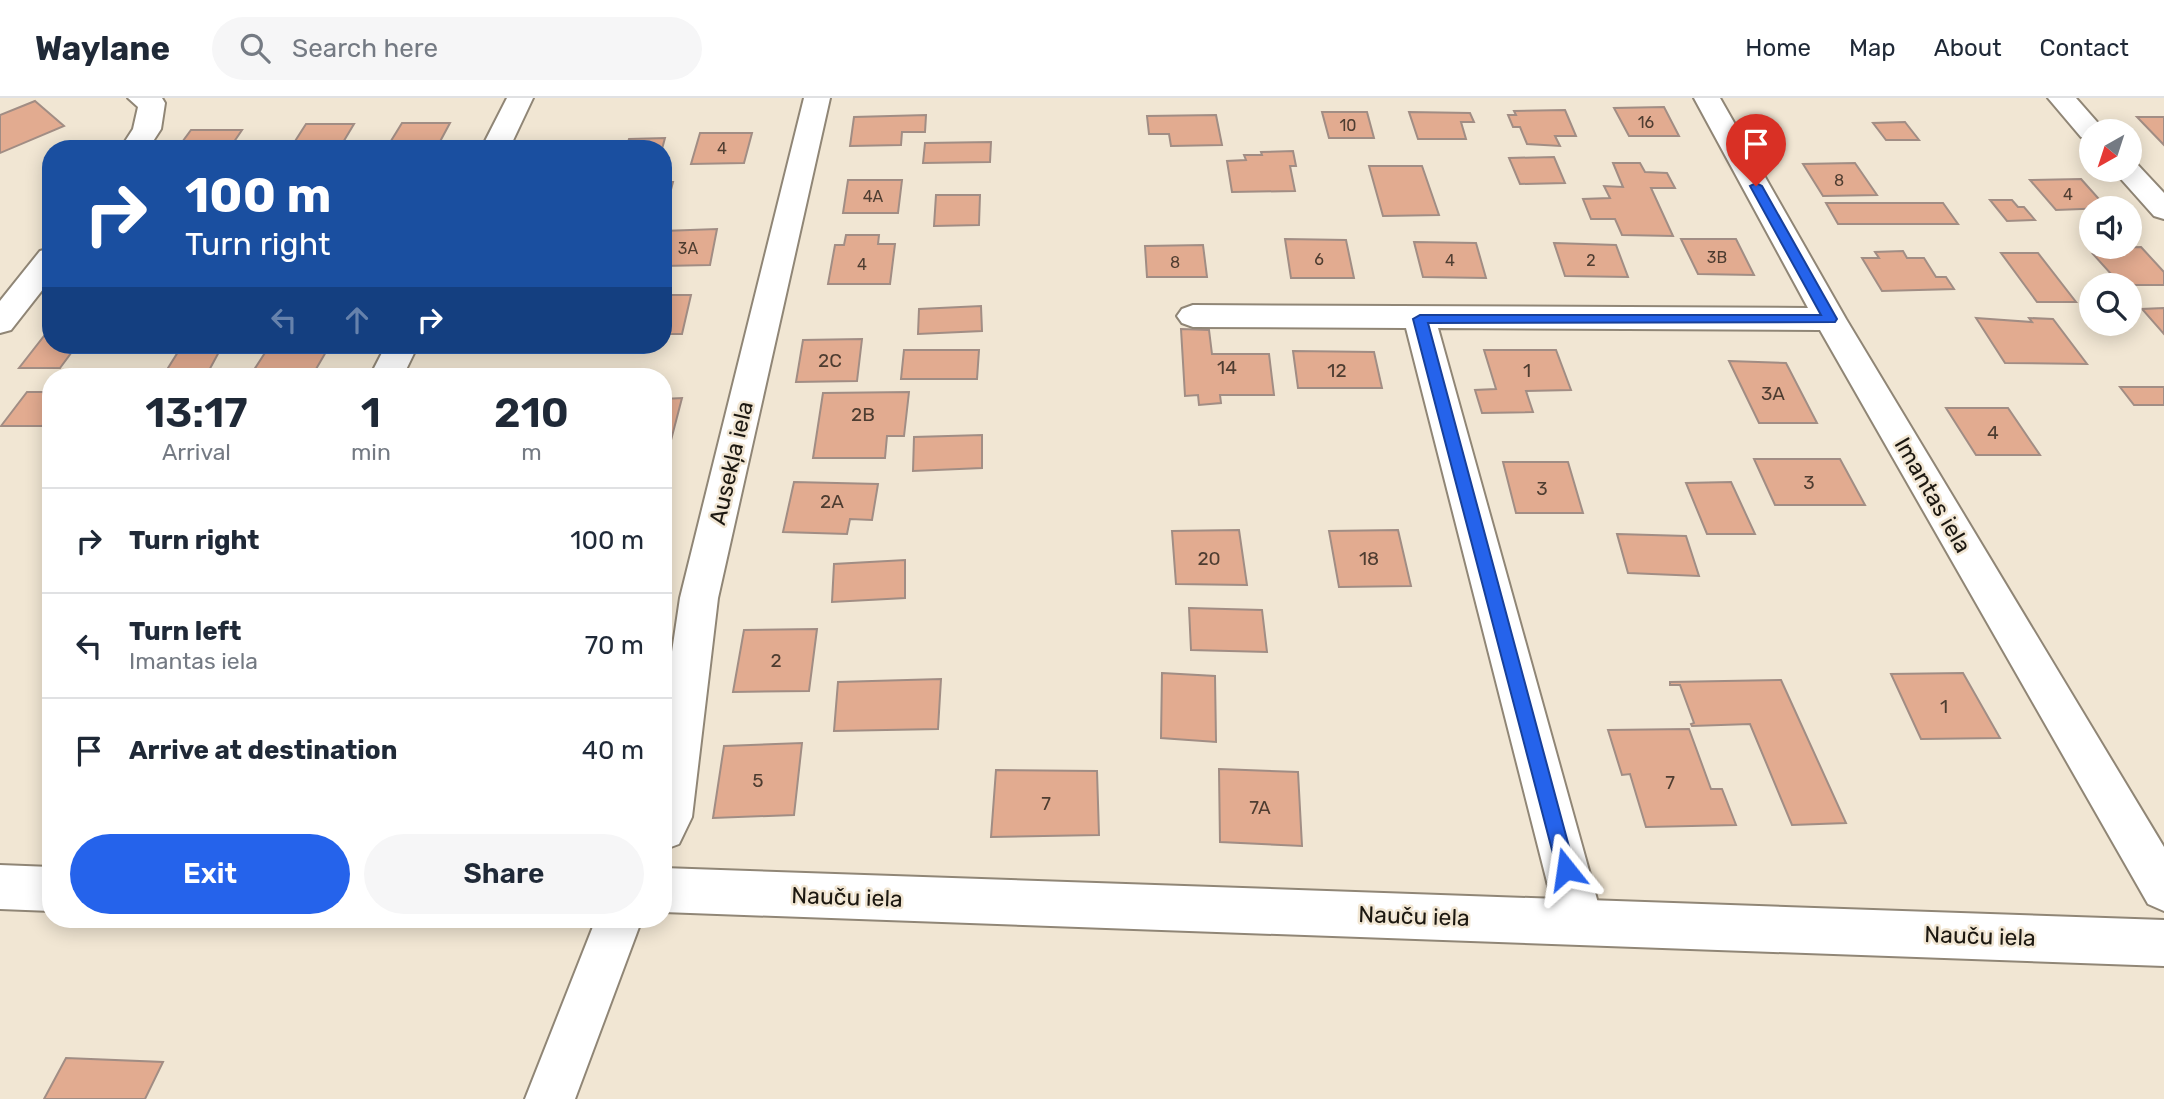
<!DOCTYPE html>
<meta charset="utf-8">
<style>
:root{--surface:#fff;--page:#f6f6f7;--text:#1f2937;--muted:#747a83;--line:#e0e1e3;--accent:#2563eb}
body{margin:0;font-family:Rubik,sans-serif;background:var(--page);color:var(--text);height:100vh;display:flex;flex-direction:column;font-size:26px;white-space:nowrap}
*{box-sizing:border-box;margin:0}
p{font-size:23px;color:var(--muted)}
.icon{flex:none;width:38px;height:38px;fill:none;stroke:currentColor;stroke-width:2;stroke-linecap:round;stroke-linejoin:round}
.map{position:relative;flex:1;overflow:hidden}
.sheet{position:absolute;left:42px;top:270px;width:630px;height:560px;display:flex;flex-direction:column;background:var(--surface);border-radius:28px;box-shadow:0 4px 18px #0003}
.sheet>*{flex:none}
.banner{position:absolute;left:42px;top:42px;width:630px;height:214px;border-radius:28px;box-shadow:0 4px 18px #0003;background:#1a4fa0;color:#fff;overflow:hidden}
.needle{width:46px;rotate:219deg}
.tools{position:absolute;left:2079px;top:21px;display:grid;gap:14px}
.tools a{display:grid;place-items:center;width:63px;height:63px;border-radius:50%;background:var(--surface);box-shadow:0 4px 18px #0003;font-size:35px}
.pin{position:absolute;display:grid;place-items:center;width:60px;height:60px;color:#fff;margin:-72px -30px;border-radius:50% 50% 50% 0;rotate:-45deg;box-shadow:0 0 7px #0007}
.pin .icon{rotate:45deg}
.me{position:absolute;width:77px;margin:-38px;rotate:345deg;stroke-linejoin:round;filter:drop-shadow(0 0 5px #0008)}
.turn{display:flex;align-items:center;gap:24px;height:147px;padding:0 28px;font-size:32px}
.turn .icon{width:91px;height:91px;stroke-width:2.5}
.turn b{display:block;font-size:49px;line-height:60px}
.lanes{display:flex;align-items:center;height:66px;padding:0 28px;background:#0003;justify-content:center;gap:35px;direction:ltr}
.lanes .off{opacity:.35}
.eta{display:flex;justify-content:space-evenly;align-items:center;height:119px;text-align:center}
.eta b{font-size:42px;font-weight:600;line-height:49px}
.action{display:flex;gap:14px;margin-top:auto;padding:14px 28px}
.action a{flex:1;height:80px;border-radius:42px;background:var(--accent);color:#fff;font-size:28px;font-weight:600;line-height:80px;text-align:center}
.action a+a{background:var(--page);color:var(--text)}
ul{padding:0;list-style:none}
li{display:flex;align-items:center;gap:21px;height:105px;padding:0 28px;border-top:2px solid var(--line)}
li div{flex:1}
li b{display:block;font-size:26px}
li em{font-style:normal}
header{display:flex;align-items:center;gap:42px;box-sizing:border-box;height:98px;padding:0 35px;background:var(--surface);border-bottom:2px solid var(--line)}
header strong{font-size:33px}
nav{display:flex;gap:38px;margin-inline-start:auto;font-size:24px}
.search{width:490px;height:63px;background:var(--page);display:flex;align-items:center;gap:18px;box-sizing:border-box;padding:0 24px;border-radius:38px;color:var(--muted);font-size:26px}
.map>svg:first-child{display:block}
.building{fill:#e2ab90;stroke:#a18d84;stroke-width:2}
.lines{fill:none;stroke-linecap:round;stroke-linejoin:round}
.minor-casing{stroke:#908676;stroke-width:4}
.tertiary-casing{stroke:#908676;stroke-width:4}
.minor{fill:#fff;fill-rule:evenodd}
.tertiary{fill:#fff;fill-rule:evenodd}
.route{fill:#2563eb;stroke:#184099;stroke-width:2}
.labels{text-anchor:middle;stroke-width:5;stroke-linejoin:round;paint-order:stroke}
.far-number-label{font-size:16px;fill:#4e3d31}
.number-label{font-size:19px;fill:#4e3d31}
.street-label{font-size:23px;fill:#1c1811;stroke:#f1e6d3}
</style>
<header>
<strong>Waylane</strong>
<div class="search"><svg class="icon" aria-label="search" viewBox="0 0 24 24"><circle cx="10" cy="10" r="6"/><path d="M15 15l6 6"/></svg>Search here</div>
<nav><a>Home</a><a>Map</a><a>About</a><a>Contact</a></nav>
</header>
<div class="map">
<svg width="2164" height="1001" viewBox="0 0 2164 1001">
<rect width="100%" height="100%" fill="#f1e6d3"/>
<path class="building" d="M35,3L64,28L0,55V17Z
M1664,9L1679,38H1629L1614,10Z
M1565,12L1576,38H1555L1560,48L1527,46L1520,29H1513L1508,17H1516L1514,13Z
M1322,14H1367L1374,40H1329Z
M1409,14L1470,15L1474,24H1461L1466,41H1418Z
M926,17L925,34H902L901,47L850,48L854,19Z
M1216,17L1222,47L1171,48L1169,36H1149L1147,18Z
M2137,19H2164V47Z
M1905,24L1919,42H1886L1873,25Z
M402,25H450L436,51H386Z
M306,26H354L339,51H290Z
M191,32H242L229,51H177Z
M700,35H752L744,65L691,66Z
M665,40L662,51H626L629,41Z
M991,44L990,64L923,65L925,45Z
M1293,53L1296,68H1290L1295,93L1232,94L1227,63L1246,62L1244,57H1262L1261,54Z
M1554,59L1565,85L1520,86L1509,60Z
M1613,65H1640L1645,74L1667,75L1675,90H1651L1673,138L1622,137L1615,121H1591L1583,101L1610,100L1604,88L1623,89Z
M1855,65L1877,97L1823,98L1803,66Z
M1369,68H1422L1439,117L1383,118Z
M2081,81L2107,110L2056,112L2030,82Z
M848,82H902L898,115H843Z
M663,84H673L667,107H663Z
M936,97H980L979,127L934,128Z
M1990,102H2012L2018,109H2024L2035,122L2007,123Z
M1826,105H1943L1958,126H1838Z
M717,131L710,167L663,168V133Z
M846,137H879L878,146H895L890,186H828L835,147H844Z
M1285,141L1346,142L1354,180H1291Z
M1681,141H1736L1754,177L1698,176Z
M1414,144L1476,145L1486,180L1423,179Z
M1554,145L1616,147L1628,179L1565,178Z
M1203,147L1207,179H1147L1145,148Z
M2141,149L2164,174V187H2121L2093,156L2103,155L2099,150Z
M1903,153L1907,160H1924L1936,179H1946L1954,191L1882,193L1862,160H1879L1875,154Z
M2001,155H2038L2076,204H2037Z
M663,197H691L682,236H663Z
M981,208L982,233L918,236L919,211Z
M2164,210V236L2142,211Z
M1976,220L2032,224L2029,220L2053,221L2087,266L2005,265Z
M1181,231L1209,232L1212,256H1269L1274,297H1220L1221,305L1199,307L1198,297L1185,298Z
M44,238H51V247H77L60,270H19Z
M862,241L857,283L796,284L803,242Z
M270,247H330L312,278H250Z
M522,247H583L582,250L521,249Z
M220,252L206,278H163L178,254Z
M904,252H979L977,281H901Z
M1484,252H1556L1571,292L1526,293L1533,314L1482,315L1475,292L1496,291Z
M1293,253L1374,254L1382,290H1298Z
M1729,263L1786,265L1817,325H1759Z
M2120,289H2164V307H2134Z
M27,294H51V316L42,328H1Z
M909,294L904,338H887L885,360H813L823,295Z
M682,300L670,346H663V301Z
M1946,310H2008L2040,357H1976Z
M982,337V370L913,373L914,339Z
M1754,361H1840L1865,407H1775Z
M1503,364H1568L1583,415H1516Z
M794,384L878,386L872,422L850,421L847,436L783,434Z
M1731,384L1755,436H1707L1686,385Z
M1239,432L1247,487L1176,486L1172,433Z
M1398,432L1411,488L1339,489L1329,433Z
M1617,436L1686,438L1699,478L1628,475Z
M905,462V500L832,504L834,466Z
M1189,510L1262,512L1267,554L1191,552Z
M817,531L809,593L733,594L744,532Z
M1162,575L1215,578L1216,644L1161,640Z
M1963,575L2000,640L1921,641L1891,576Z
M941,581L938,631L834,633L838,584Z
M1781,582L1846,725L1792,727L1750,626L1692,628L1691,626L1694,625L1680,587H1670V584Z
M1689,631L1711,691H1722L1736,727L1646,729L1630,676L1622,677L1608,632Z
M802,645L794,717L713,720L724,648Z
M1219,671L1298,674L1302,748L1220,744Z
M996,672L1097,673L1099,737L991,739Z
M66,960L163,964L145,1001H44Z"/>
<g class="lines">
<defs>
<path id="minor" d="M128,0H162L165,5L161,31L148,51H120L133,31L138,9Z
M507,0H533L509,51H481Z
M804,0H830L718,500L692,719L679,746L663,752V614L680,500Z
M1694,0H1720L1846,221L2164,749V813L2148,806L1820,232L1438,230L1603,823L1596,839L1580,845L1564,839L1557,823L1406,230L1193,229L1182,225L1177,218L1182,211L1193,207L1808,210Z
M2048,0H2076L2105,33H2091V41L2081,39Z
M2130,64L2137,66L2164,95V121L2154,118L2113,72H2130Z
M51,150V181L11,232L0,235V203L40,153Z
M386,247H418L403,278H370Z
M596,821H642L575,1001H525Z"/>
<path id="tertiary" d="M0,767L51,769V813L0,811Z
M663,770L2164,822V868L663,814Z"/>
</defs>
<use href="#minor" class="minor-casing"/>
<use href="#tertiary" class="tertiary-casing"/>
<use href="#minor" class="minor"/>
<use href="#tertiary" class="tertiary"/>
</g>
<path class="route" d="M1756,85L1762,88L1837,221L1835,224L1428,225L1575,771L1572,777L1566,780L1559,777L1557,771L1413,221L1420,217H1821L1750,88Z"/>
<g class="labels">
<g class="far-number-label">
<text x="1646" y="30">16</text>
<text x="1348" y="33">10</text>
<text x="722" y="56">4</text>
<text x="1839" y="88">8</text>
<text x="2068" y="102">4</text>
<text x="873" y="104">4A</text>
<text x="688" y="156">3A</text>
<text x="1717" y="165">3B</text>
<text x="1319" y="167">6</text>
<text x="1450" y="168">4</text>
<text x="1591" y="168">2</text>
<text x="1175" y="170">8</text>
<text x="862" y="172">4</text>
</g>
<g class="number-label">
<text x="830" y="269">2C</text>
<text x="1227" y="276">14</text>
<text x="1337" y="279">12</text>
<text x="1527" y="279">1</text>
<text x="1773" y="302">3A</text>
<text x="863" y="323">2B</text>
<text x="1993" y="341">4</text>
<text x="1809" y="391">3</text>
<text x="1542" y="397">3</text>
<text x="832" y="410">2A</text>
<text x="1209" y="467">20</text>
<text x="1369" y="467">18</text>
<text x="776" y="569">2</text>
<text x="1944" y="615">1</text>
<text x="758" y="689">5</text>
<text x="1670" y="691">7</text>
<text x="1046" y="712">7</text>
<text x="1260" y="716">7A</text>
</g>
<g class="street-label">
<text transform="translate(731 365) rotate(-77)" y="8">Ausekļa iela</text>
<text transform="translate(1933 397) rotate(60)" y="8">Imantas iela</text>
<text transform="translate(847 799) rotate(2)" y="8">Nauču iela</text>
<text transform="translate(1414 818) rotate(2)" y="8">Nauču iela</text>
<text transform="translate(1980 838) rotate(2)" y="8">Nauču iela</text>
</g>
</g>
</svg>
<div class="tools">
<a><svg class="needle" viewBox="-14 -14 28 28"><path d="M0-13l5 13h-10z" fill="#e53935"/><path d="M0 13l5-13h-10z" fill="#747a83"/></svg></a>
<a><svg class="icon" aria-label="sound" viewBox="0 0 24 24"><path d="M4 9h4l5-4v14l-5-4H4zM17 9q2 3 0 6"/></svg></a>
<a><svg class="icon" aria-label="search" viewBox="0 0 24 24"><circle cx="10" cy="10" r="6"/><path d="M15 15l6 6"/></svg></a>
</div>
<div class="pin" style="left:1756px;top:88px;background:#d93025"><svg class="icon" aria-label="arrive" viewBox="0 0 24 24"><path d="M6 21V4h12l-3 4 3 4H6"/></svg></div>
<svg class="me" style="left:1566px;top:771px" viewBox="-20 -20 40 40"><path d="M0-17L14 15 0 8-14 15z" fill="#2563eb" stroke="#fff" stroke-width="4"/></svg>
<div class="banner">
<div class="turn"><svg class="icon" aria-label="right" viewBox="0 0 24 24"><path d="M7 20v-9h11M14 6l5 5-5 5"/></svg><div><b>100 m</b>Turn right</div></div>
<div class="lanes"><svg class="icon off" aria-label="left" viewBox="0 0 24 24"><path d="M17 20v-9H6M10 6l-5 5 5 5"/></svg><svg class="icon off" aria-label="ahead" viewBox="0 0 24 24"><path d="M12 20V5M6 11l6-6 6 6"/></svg><svg class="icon" aria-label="right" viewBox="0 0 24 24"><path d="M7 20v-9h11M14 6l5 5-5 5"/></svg></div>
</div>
<section class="sheet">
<div class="eta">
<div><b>13:17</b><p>Arrival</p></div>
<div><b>1</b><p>min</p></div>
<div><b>210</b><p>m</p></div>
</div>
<ul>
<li><svg class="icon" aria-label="right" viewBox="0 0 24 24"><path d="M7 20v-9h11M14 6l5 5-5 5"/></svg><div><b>Turn right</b></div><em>100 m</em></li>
<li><svg class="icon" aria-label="left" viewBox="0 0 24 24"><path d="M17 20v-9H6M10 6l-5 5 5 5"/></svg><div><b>Turn left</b><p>Imantas iela</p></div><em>70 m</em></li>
<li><svg class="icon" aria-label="arrive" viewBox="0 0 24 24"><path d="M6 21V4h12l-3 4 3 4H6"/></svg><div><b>Arrive at destination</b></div><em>40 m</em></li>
</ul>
<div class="action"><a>Exit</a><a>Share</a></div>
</section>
</div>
